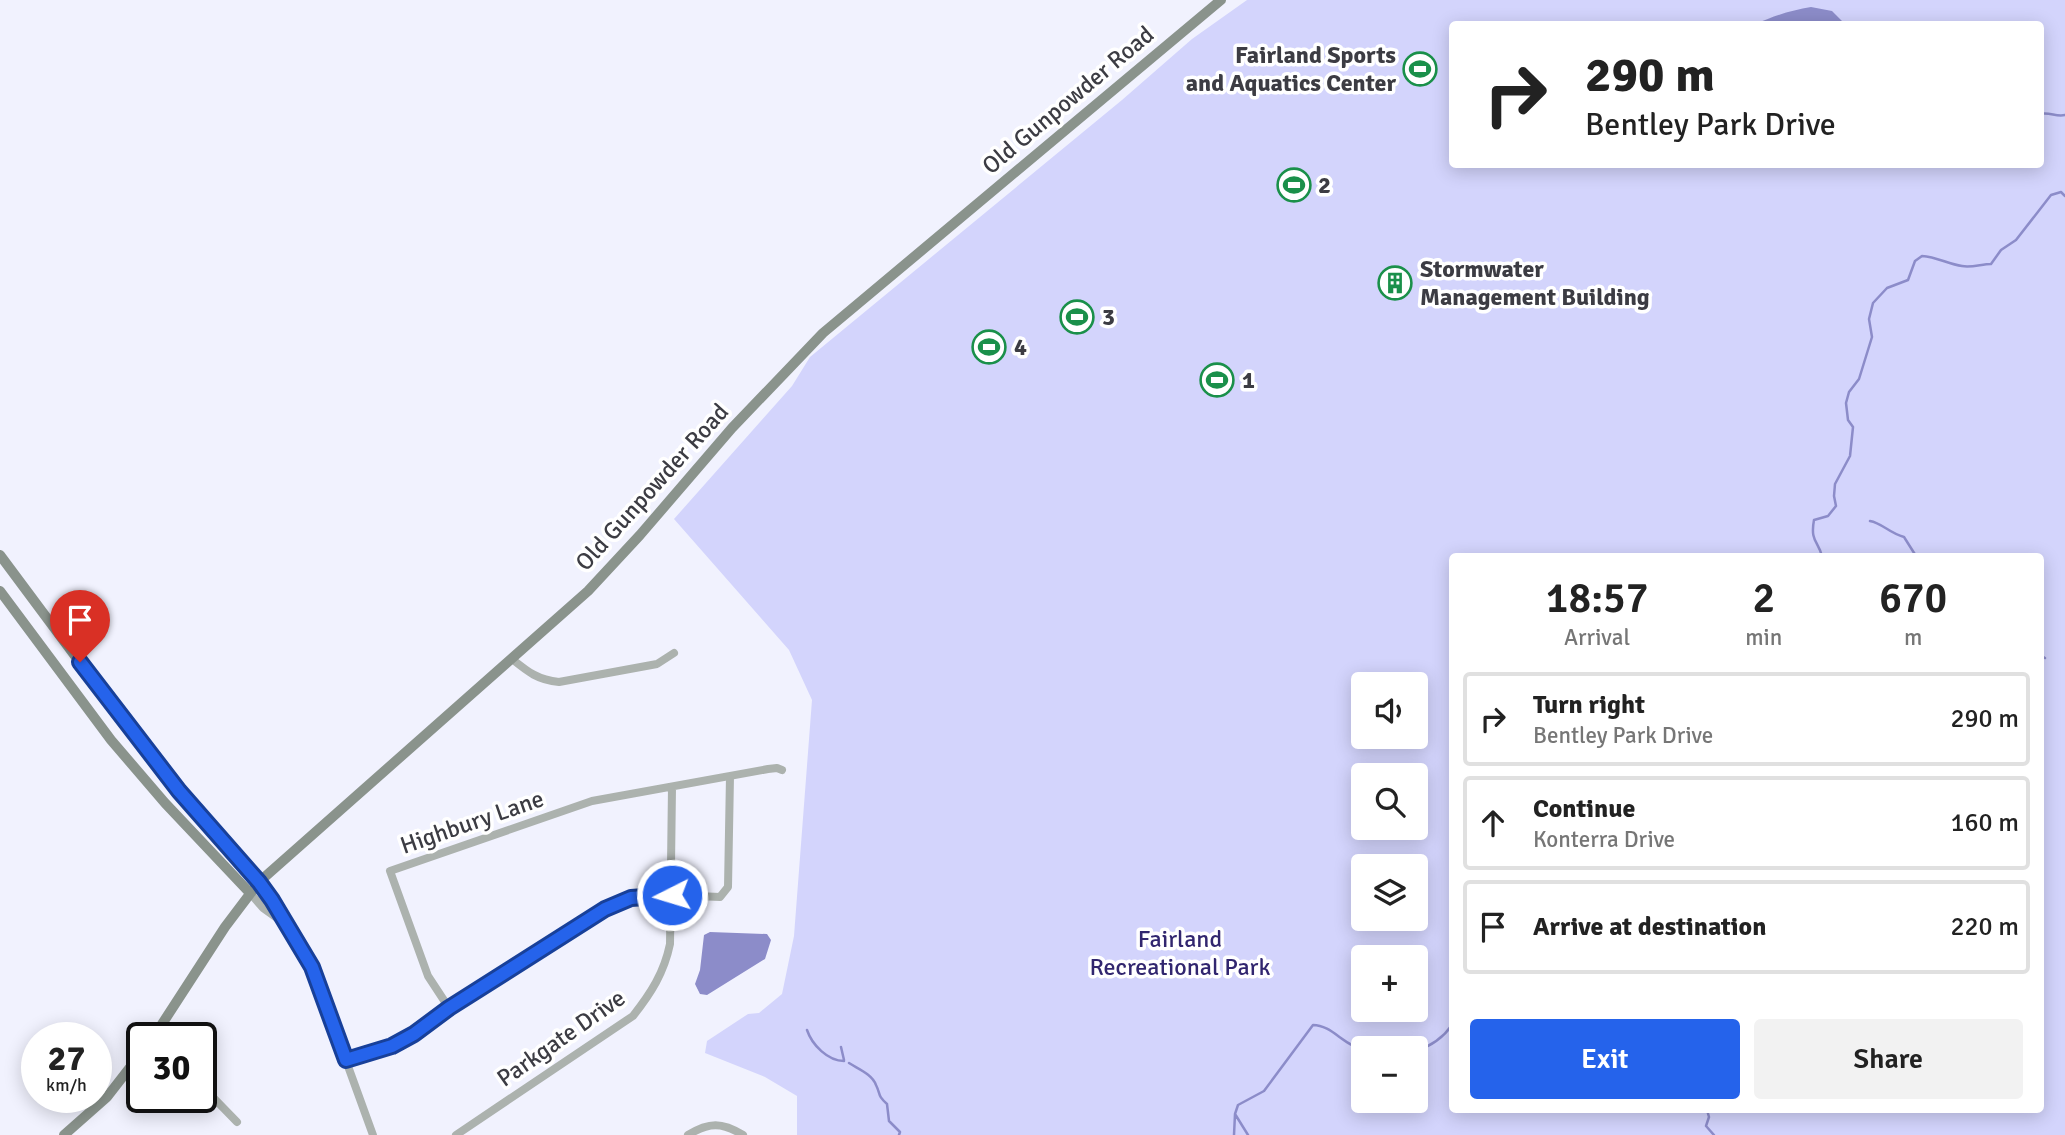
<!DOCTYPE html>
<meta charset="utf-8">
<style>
:root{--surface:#fff;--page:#f2f2f2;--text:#222;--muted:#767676;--line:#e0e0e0;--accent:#2563eb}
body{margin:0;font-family:Signika,sans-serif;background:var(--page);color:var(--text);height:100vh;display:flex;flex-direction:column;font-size:26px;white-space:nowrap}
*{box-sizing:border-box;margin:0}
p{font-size:23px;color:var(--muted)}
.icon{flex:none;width:38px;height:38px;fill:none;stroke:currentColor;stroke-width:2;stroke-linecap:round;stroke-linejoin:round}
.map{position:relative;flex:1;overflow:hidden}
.details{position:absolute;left:1449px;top:553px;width:595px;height:560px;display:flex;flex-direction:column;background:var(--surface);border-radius:7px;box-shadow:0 4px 18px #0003}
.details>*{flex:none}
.hud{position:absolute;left:1449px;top:21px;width:595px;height:147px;border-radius:7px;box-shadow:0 4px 18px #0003;background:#fff;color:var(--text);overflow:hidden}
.fabs{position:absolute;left:1351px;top:672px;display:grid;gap:14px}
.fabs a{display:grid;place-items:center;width:77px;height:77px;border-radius:7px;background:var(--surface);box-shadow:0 4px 18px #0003;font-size:35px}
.speed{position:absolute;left:21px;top:1022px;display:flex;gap:14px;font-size:35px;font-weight:700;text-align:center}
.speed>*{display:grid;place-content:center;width:91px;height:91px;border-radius:50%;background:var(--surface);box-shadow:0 4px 18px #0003;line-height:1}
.speed small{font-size:18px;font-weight:400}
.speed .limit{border:4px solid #111;border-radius:10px;background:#fff;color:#111}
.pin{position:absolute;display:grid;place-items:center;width:60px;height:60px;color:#fff;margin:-72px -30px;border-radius:50% 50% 50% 0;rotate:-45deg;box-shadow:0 0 7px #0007}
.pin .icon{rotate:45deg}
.me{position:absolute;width:77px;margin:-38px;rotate:265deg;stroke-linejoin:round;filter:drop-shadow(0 0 5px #0008)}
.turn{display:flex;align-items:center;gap:24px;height:147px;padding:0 21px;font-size:32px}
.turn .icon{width:91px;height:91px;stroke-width:2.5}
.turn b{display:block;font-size:49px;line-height:60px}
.eta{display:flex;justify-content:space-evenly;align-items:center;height:119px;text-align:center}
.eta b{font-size:42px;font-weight:600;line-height:49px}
.primary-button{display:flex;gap:14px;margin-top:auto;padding:14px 21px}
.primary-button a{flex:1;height:80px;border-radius:7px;background:var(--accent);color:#fff;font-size:28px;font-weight:600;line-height:80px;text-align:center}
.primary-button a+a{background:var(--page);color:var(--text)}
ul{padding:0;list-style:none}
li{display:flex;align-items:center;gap:21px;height:94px;margin:0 14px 10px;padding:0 7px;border:4px solid var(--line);border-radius:7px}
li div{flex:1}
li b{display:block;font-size:26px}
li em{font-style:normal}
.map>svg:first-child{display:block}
.green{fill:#d3d4fc;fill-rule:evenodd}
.water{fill:#8c8cc9}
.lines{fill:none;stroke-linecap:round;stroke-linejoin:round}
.stream{stroke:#8c8cc9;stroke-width:2.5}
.minor{stroke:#acb2ae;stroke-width:8}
.secondary{stroke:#8a938c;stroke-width:10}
.route-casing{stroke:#184099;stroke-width:18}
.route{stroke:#2563eb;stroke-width:12}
.labels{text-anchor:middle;stroke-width:7;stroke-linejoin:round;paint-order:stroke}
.poi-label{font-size:24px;font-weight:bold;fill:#3c3c43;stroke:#fff;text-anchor:start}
.street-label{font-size:24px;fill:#3c3c43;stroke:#fff}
.park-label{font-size:24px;fill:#31266f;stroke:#fff}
</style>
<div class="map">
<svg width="2065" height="1135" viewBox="0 0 2065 1135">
<rect width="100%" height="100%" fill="#f1f2fe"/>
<path class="green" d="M1247,0H2065V1135H797V1096L765,1077L705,1053L707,1041L748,1014L759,1013L782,994L794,936L812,700L789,650L674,519L792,386L810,357L1122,100L1192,39ZM1452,24H2040V164H1452ZM1452,556H2040V1110H1452ZM1363,684H1416V737H1363ZM1363,775H1416V828H1363ZM1363,866H1416V919H1363ZM1363,957H1416V1010H1363ZM1363,1048H1416V1101H1363Z"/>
<path class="water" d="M1811,7L1832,11L1845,24H1756C1773,16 1792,10 1811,7Z
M710,932L767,934L771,940L765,959L707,995L700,994L695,984L700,970L704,935Z"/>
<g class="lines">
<path class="stream" d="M2040,114C2050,112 2056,117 2065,115
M1870,521C1882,523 1889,533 1904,537L1916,556
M1822,556C1818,541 1810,541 1814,520L1828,516L1836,506L1834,496L1835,484L1850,456L1853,427L1848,420L1846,403L1849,392L1859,379L1872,337L1869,319L1873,303L1887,288L1908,280L1915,261L1922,256C1937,257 1948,264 1962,266C1971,268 1982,264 1991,264L2001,250L2016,240L2051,195L2061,192L2065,196
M2040,655L2045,658
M807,1030C812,1045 828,1061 844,1061
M841,1047L844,1060
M1416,1051C1431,1046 1443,1038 1452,1025
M849,1063C858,1069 872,1074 876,1085C881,1095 877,1095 887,1104L889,1121L900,1132L899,1135
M1707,1110L1709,1117L1706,1126L1714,1135
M1234,1135L1235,1114
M1248,1135L1235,1114L1238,1105L1264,1091L1313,1025C1332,1025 1344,1046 1363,1049"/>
<path class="minor" d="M512,659C528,672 538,680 559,682L657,664L674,653
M259,882L312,967L373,1135
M250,893L263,908L284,923
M449,1008L428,976L390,871L592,801L768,769L777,768L782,770
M346,1060L392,1046L414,1034L449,1008L605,909L631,899L672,895L720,897L728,887L730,776
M201,1085L237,1122
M456,1135L633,1016C651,993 664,973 670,944L672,787
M688,1135C709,1122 722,1122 743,1135"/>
<path class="secondary" d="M0,555L128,727L179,791L259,882
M0,591L111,740L165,803L250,893
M153,1038L225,927L259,882L588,591L640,535L732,428L823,333L1221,0
M64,1135L107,1097L142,1052"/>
</g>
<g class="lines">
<defs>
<path id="route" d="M80,662L179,791L259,882L272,900L312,967L346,1060L392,1046L414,1034L449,1008L605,909L631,898L672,895"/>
</defs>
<use href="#route" class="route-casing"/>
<use href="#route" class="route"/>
</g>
<defs>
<symbol id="stadium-ring" viewBox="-11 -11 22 22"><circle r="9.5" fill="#fff" stroke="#1a904a" stroke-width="1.5"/><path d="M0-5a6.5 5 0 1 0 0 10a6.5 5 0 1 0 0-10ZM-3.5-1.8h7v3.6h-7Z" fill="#1a904a"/></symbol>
<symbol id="building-ring" viewBox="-11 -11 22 22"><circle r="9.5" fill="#fff" stroke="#1a904a" stroke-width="1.5"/><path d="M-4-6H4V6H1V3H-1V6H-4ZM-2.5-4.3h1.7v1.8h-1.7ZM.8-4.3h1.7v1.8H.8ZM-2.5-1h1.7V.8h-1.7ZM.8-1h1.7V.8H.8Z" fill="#1a904a"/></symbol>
</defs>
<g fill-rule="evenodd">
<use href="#stadium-ring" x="1401" y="50" width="38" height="38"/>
<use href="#stadium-ring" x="1275" y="166" width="38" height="38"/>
<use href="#building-ring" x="1376" y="264" width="38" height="38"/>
<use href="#stadium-ring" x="1058" y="298" width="38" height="38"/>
<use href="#stadium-ring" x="970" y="328" width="38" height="38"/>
<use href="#stadium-ring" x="1198" y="361" width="38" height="38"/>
</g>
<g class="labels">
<g class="poi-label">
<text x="1396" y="63" text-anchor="end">Fairland Sports<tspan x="1396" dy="28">and Aquatics Center</tspan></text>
<text x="1318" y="193">2</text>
<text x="1420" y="277">Stormwater<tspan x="1420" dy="28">Management Building</tspan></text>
<text x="1102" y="325">3</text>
<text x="1014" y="355">4</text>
<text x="1242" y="388">1</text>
</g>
<g class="street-label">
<text transform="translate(1068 100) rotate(-40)" y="8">Old Gunpowder Road</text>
<text transform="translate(652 487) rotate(-48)" y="8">Old Gunpowder Road</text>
<text transform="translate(472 822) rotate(-19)" y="8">Highbury Lane</text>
<text transform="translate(561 1038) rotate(-35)" y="8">Parkgate Drive</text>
</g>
<g class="park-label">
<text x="1180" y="947">Fairland<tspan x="1180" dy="28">Recreational Park</tspan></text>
</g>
</g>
</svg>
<div class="fabs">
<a><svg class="icon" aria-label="sound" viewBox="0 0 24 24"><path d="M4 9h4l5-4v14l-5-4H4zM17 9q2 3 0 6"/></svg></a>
<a><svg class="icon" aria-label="search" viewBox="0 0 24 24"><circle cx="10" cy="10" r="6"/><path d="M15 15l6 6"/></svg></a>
<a><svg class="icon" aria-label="layers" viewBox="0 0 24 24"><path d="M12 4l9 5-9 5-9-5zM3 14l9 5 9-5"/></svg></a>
<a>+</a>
<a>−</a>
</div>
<div class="speed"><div>27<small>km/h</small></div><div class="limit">30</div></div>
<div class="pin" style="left:80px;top:662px;background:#d93025"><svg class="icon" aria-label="arrive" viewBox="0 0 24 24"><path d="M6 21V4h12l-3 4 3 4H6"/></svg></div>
<svg class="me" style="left:672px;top:895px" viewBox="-20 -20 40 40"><circle r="17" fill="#2563eb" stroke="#fff" stroke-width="3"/><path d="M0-11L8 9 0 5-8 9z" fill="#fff"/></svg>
<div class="hud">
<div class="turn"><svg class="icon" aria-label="right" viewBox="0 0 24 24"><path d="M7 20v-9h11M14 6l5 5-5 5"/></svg><div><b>290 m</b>Bentley Park Drive</div></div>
</div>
<section class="details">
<div class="eta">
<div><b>18:57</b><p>Arrival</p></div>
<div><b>2</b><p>min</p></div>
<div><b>670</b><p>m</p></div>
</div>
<ul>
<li><svg class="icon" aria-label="right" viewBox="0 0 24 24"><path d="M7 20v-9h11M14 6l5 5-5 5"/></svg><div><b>Turn right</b><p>Bentley Park Drive</p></div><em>290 m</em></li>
<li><svg class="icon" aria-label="ahead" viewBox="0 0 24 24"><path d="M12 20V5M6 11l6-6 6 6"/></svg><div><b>Continue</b><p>Konterra Drive</p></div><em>160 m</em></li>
<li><svg class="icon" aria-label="arrive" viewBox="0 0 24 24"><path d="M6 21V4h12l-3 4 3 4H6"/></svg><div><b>Arrive at destination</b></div><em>220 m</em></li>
</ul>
<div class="primary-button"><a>Exit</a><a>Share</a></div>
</section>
</div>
